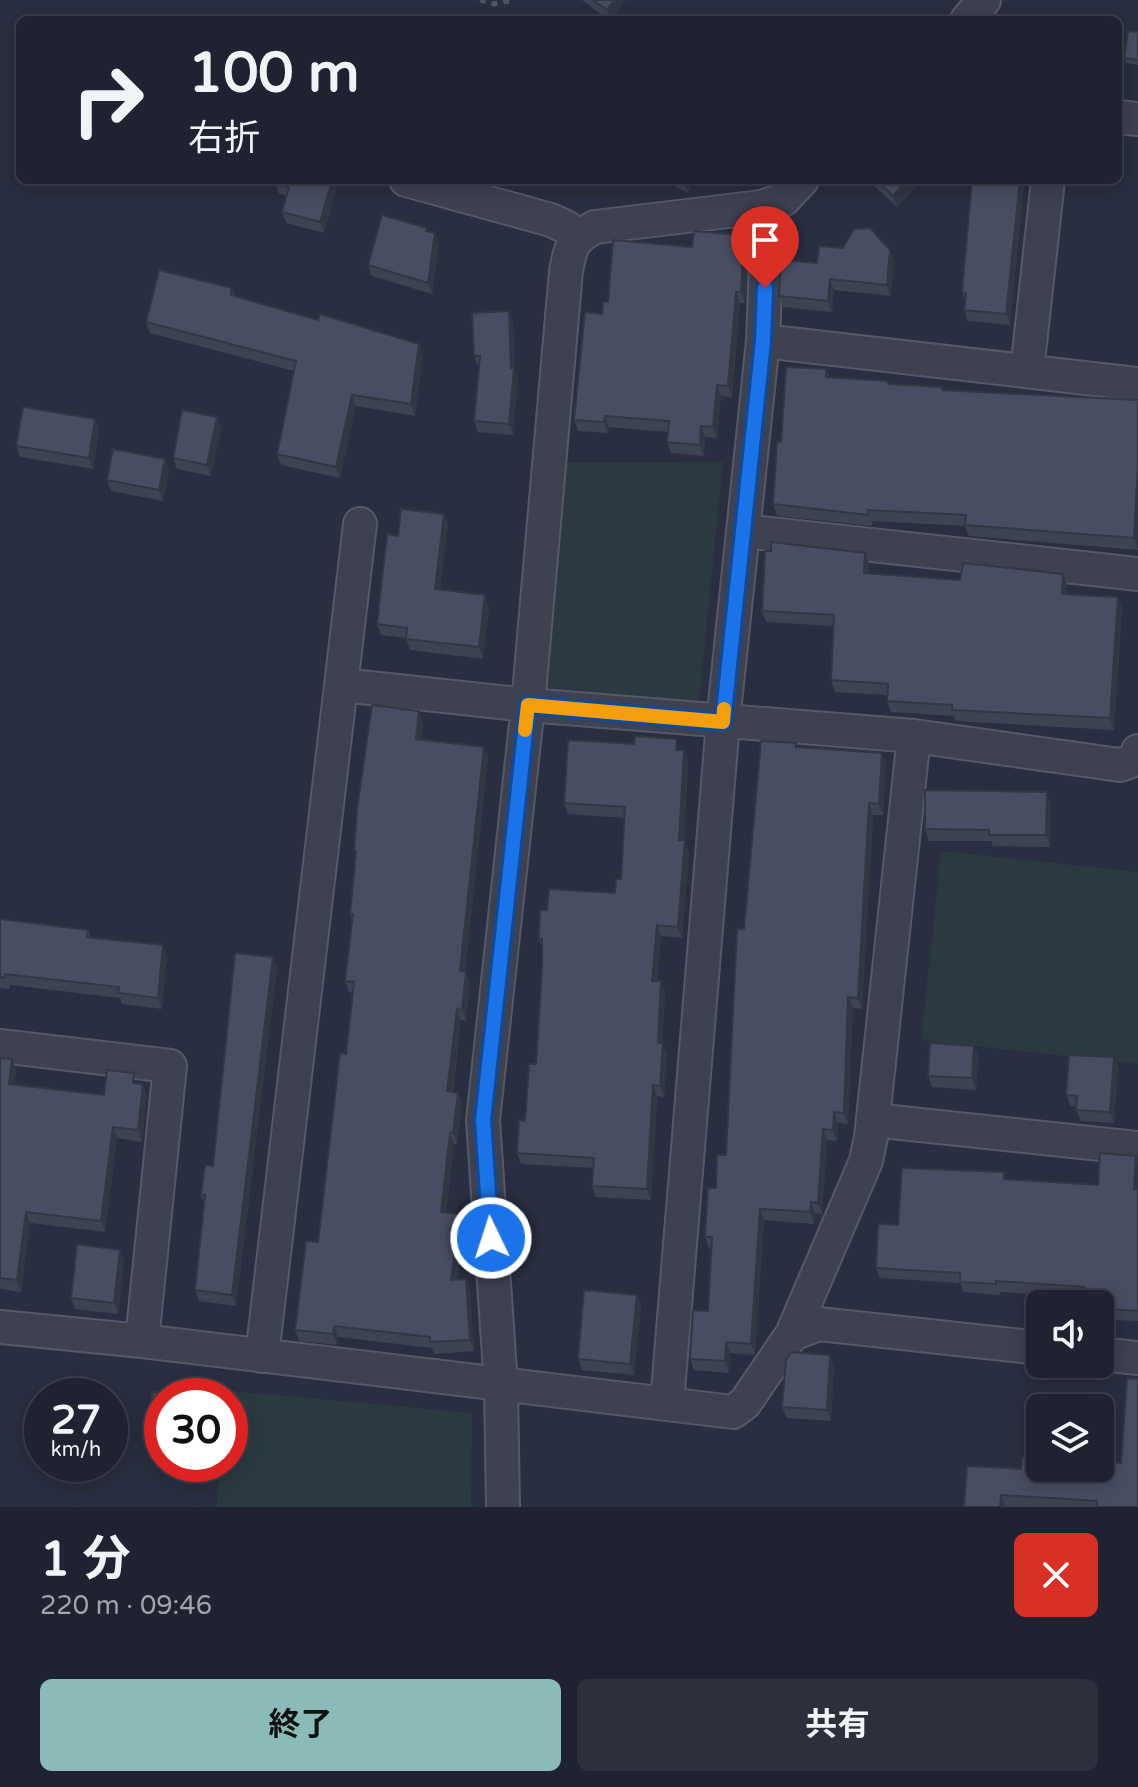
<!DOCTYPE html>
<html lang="ja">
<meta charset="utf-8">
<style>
:root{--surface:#1f2230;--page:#2c2f3c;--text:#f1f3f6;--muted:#a1a4ab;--line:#3c3f4c;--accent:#8bbbb9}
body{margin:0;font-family:"Varela Round","Noto Sans JP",sans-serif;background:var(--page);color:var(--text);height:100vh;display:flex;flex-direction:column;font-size:30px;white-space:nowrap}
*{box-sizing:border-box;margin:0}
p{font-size:26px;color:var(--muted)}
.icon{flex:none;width:44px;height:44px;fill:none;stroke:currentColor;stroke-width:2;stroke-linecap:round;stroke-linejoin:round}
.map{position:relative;height:1507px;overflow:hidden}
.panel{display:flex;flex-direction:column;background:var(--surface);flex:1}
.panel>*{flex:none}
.guide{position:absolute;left:16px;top:16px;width:1106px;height:168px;border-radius:12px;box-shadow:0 4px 20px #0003,0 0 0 2px var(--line);background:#1f2230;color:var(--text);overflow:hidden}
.fabs{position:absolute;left:1026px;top:1290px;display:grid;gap:16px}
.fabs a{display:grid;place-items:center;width:88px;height:88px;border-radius:12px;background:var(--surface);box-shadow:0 4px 20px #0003,0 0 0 2px var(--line);font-size:40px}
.speed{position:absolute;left:24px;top:1378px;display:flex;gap:16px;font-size:40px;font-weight:700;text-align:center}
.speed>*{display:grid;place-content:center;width:104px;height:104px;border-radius:50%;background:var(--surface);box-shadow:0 4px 20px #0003,0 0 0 2px var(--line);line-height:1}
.speed small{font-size:20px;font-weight:400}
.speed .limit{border:12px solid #d22;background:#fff;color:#111}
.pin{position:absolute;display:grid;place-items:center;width:68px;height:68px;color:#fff;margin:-82px -34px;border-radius:50% 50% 50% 0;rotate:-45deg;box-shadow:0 0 8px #0007}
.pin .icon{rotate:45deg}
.me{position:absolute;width:88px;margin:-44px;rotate:356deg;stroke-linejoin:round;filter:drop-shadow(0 0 6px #0008)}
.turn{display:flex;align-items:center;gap:28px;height:168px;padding:0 40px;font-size:36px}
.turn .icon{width:104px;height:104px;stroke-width:2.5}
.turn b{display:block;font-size:56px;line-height:68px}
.round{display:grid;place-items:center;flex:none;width:84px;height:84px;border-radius:12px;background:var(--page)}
.summary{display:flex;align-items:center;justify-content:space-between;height:136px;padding:0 40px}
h1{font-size:48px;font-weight:700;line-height:60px}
.cta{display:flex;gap:16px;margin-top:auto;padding:16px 40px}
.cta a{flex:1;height:92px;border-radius:12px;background:var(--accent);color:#111;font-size:32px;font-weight:700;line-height:92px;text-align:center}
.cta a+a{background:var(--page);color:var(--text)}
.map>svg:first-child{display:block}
.green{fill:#2b3a41}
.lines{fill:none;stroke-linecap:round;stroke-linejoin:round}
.minor-casing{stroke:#555967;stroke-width:36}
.path{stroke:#49575e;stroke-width:5;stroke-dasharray:6 6;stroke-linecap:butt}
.minor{stroke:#3d4150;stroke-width:32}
.wall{fill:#3e4353}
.shaded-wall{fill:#323744}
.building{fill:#484e61;stroke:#323744;stroke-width:2}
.route-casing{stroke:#114b97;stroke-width:20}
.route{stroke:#1a73e8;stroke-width:14}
.slow{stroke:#f59e0b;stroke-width:14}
</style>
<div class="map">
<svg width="1138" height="1507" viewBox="0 0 1138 1507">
<rect width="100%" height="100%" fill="#292e40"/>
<path class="green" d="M723,462L700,696L691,706L546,695L564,463Z
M941,851L1138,872V1064L921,1040Z
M221,1390L472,1413L471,1507H217L218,1464H230V1396H221Z"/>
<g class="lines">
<defs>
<path id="minor" d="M967,20L984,0
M1118,117L1138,119
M406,180L551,220L566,227L577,236
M763,341L1138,384
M1027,371L1048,180
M743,531L1138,574
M342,685L528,705L914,736L1120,765L1134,760L1138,751
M0,1046L170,1066L142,1341
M873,1120L1138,1148
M0,1327L142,1341L733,1412L745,1403L792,1334L866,1161L871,1137L914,736
M792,1334L819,1324L1040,1348
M1100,1354L1138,1358
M262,1356L360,524
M667,1403L723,722L763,341L767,234L761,207
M503,1507L501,1386L483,1120L528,705L566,271C571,246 572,239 595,227L761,207L783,200L802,180"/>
</defs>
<use href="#minor" class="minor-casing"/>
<path class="path" d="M480,0L494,4L514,0"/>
<use href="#minor" class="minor"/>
</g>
<path class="wall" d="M582,0H626L611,20H609Z
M1138,32V65L1126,63L1124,58Z
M339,180L324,233L286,223L282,212L287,196L279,194L275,183Z
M617,180H639L636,186Z
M663,180H694L688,193Z
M868,180H922L897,207Z
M972,180H1027V183H1024L1010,325L968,321L964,310L965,301L962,292Z
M428,231L439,244L432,294L372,276L368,265Z
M692,247H743L742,256L747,267L745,303H740L732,397L721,396L717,438L705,437L704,456L671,453L667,442L668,432L609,427L608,433L578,431L574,420L602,314L608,302Z
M843,248L890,250L894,261L891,296L834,290L832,312L783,307L779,296L817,263Z
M232,288L235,296L318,320L419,344L423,355L415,416L356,406L340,478L281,465L277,454L294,371L150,333L146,322Z
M509,311L513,323L515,371L518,379L513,435L478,432L474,421L479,367H478L474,356Z
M826,369L829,377L888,381L889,384L943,390L1138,400V550L969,536L965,526L872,521V526L777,516L773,504Z
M95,419L99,430L93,469L20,457L16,446Z
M221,428L211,476L177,469L173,458Z
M169,470L163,501L111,491L107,480Z
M444,514L448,525L440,590L489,607L483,659L410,650L406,638L381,635L377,624L398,536Z
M771,551L865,553L869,564V574L960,580L1067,585V594L1122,608L1114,730L956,721L954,716L891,712L887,701V695L835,692L831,680L833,626L766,622L762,611Z
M423,722L421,740L484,747L488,758L465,972L470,983L466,1021L461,1020L453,1092L458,1093L462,1104L457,1144H454L446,1212L460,1214L464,1225L457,1280L470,1290L474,1351L434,1354L432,1348L338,1337L337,1345L299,1341L295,1330L318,1242L346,1054L353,993L349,992L345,981L352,921L350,914L356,857L354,851Z
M796,743L797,747L882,753L886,764L883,815H873L862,1009L853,1008L848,1124L838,1123L837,1141L827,1140L822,1214L815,1213L814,1224L764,1220L755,1355L730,1353L729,1373L694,1370L690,1359L708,1311L711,1248H709L705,1237L716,1188L726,1155L744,929Z
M681,750H684L688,761L684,840L689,852L682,938L661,936L657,981H661L665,992L662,1043L667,1054L664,1097L657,1096L651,1200L596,1197L592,1186L593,1168L521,1164L517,1153L525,1121L536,1064L542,968V948L539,939L547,910L615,893L621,879L625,818L568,814L564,803Z
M1051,804L1050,847L993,846L991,841H929L925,829Z
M0,919L88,930L91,937L163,945L167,957L162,1009L122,1004L120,998L10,985L9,989L0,988Z
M277,968L236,1306L199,1301L195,1290L204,1204L201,1195L213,1166Z
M974,1046L978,1057L976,1090L932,1087L928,1076Z
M1114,1057L1118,1068L1114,1123L1081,1121L1076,1110L1077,1106H1071L1066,1095Z
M0,1058L12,1059L16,1071L14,1084L104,1095L138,1084L147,1095L142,1142L117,1138L105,1232L30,1223L21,1292L0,1289Z
M1138,1162V1321L1115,1320L1114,1336L1100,1335V1304L1083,1297L1000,1292V1295L964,1292L960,1283L880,1278L876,1268L898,1225L1007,1179L1098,1185Z
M120,1250L124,1261L118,1314L75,1309L71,1298Z
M637,1295L641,1306L634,1375L582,1370L578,1359Z
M830,1355L834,1366L831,1421L787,1418L782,1407Z
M162,1396V1457H156L152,1445Z
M967,1466L1138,1507H964Z"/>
<path class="shaded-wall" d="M614,0H626L610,20L607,10Z
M332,180H339L324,233L320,222Z
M685,180H694L688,193L684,182Z
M907,180H922L897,207L893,196Z
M1020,180H1023L1024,183L1010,325L1006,314Z
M435,233L439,244L432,294L428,283Z
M739,235L743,247L741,267L737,255Z
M890,250L894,261L891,296L887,285Z
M743,256L747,267L745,303L741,292Z
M830,279L834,290L832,312L828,301Z
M736,292L740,303L732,397L728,386Z
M509,311L513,323L515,371L518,379L513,435L509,424L511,368Z
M419,344L423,355L415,416L411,404Z
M717,385L721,396L717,438L713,427Z
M352,395L356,406L340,478L336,467Z
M605,416L609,427L608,433L604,422Z
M217,417L221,428L211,476L207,465Z
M95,419L99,430L93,469L89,458Z
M701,426L705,437L704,456L700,445Z
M165,459L169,470L163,501L159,490Z
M1138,465V550L1134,538Z
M444,514L448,525L439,601L435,589Z
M865,553L869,564L868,584L864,573Z
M1063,574L1067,585L1066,605L1062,594Z
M485,595L489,607L483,659L479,647Z
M1118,597L1122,608L1114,730L1110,718Z
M419,711L423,722L420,750L416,739Z
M484,747L488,758L464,983L460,971Z
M684,750L688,761L683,851L679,840Z
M882,753L886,764L883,815L879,804Z
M1047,792L1051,804L1050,847L1046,835Z
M869,803L873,815L862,1009L858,998Z
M685,840L689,852L682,938L678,927Z
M657,925L661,936L657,992L652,981Z
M163,945L167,957L162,1009L158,998Z
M273,957L277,968L236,1306L232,1295Z
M466,972L470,983L466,1021L462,1010Z
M661,981L665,992L662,1054L658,1043Z
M848,997L853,1008L848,1124L844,1113Z
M457,1009L461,1020L451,1102L447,1091Z
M663,1043L667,1054L664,1097L660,1086Z
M974,1046L978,1057L976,1090L972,1078Z
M1114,1057L1118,1068L1114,1123L1110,1112Z
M12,1059L16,1071L13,1095L9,1084Z
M143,1084L147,1095L142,1142L138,1130Z
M653,1085L657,1096L651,1200L647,1189Z
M458,1093L462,1104L457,1144L453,1133Z
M834,1112L838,1123L837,1141L833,1130Z
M113,1127L117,1138L105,1232L101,1221Z
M823,1129L827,1140L822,1214L818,1203Z
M450,1133L454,1144L445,1223L441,1212Z
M1136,1156L1138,1162V1199L1134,1189Z
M811,1202L815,1213L814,1224L810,1212Z
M760,1209L764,1220L755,1355L751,1344Z
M26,1212L30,1223L21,1292L17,1280Z
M460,1214L464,1225L456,1291L451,1280Z
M120,1250L124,1261L118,1314L114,1303Z
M466,1279L470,1290L474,1351L470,1340Z
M637,1295L641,1306L634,1375L630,1364Z
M1111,1309L1115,1320L1114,1336L1110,1326Z
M334,1326L338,1337L337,1345L333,1334Z
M726,1342L730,1353L729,1373L725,1361Z
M830,1355L834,1366L831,1421L827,1410Z
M1001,1495L1005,1506V1507H1000Z"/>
<path class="building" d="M593,0H614L607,10Z
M1128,31L1138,32V60L1124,58Z
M276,180H332L320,222L282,212L289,187L275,183Z
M876,180H907L893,196Z
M972,180H1020L1006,314L964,310L966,293L962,292Z
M382,215L427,228L426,231L435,233L428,283L368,265Z
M870,228L890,250L887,285L830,279L828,301L779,296L781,260L817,263L819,246L843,248L854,229Z
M694,231L739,235L737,255L743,256L741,292H736L728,386L717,385L713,427L701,426L700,445L667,442L669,421L605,416L604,422L574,420L585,312L602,314L603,302H608L613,240L692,247Z
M159,270L232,288L231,295L318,320L320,314L419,344L411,404L352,395L336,467L277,454L296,361L146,322Z
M509,311L511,368H514L509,424L474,421L480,356H474L472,313Z
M786,367L826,369V377L888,381V384L942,387V390L1138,400V464L1134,538L965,525L966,515L868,510V515L773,504L777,442H781Z
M23,407L95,419L89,458L16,446Z
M182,410L217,417L207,465L173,458Z
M113,449L165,459L159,490L107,480Z
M401,509L444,514L435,589L485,595L479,647L406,639L407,628L377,624L387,534L398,536Z
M771,542L865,553L864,573L960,580L963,563L1063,574L1062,594L1118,597L1110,718L952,710V705L887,701L888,684L831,680L834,615L762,611L765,551H771Z
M372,705L419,711L416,739L484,747L460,971L466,972L462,1010L457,1009L447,1091L458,1093L453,1133H450L441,1212L460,1214L451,1280L466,1279L470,1340L430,1342V1337L334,1326L333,1334L295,1330L306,1241L318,1242L340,1053L346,1054L354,982L345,981L353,914H350L356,851H354L357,809Z
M635,736L677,739L676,750H684L679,840H685L678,927L657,925L652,981H661L658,1043H663L660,1086L653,1085L647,1189L592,1186L594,1158L517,1153L519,1120L525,1121L529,1064H536L542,968V939H539L540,910H547L549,889L615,893L616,879H621L625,807L564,803L568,740L634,744Z
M761,741L796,743V747L882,753L879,804L869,803L858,998L848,997L844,1113L834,1112L833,1130L823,1129L818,1203L811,1202L810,1212L760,1209L751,1344L726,1342L725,1361L690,1359L693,1310L708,1311L712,1237H705L708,1188H716L717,1155H726L737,929H744Z
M925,790L1047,792L1046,835H989V830L925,829Z
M0,919L88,930L87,937L163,945L158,998L118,993L119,987L5,974V978L0,977Z
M235,953L273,957L232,1295L195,1290L205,1195H201L205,1165L213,1166Z
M930,1043L974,1046L972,1078L928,1076Z
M1069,1055L1114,1057L1110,1112L1076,1110L1077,1096L1066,1095Z
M0,1058L12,1059L9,1084L104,1095L107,1070L134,1073L133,1083L143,1084L138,1130L113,1127L101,1221L26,1212L17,1280L0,1278Z
M1100,1153L1136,1156L1134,1189H1138V1311L1111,1309L1110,1326L1100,1325V1304H1083L1084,1287L996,1281V1284L960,1282V1273L876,1268L878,1224L898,1225L902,1168L1004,1172V1179L1098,1185Z
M77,1244L120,1250L114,1303L71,1298Z
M584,1290L637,1295L630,1364L578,1359Z
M791,1352L830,1355L827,1410L782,1407L786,1360Z
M1127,1378L1138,1379V1507H1097V1501L1001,1495L1000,1507H964L967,1466L1021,1469L1022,1457L1040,1458V1468H1100V1462L1121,1463Z
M152,1392H189V1396H162V1446L152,1445Z"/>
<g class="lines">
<defs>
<path id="route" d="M491,1238L483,1120L528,705L723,722L763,341L765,288"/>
</defs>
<use href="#route" class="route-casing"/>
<use href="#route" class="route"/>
<path class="slow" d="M525,730L528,705L723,722L724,709"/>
</g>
</svg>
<div class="fabs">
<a><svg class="icon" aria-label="sound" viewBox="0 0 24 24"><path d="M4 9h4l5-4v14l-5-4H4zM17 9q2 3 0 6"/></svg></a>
<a><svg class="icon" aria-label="layers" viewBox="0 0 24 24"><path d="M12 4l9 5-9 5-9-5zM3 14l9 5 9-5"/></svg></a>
</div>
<div class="speed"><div>27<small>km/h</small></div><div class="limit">30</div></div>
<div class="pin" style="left:765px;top:288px;background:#d93025"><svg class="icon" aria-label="arrive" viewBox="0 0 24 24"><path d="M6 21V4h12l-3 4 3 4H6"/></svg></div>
<svg class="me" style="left:491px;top:1238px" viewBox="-20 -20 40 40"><circle r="17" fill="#1a73e8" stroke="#fff" stroke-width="3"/><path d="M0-11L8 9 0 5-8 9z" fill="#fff"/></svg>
<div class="guide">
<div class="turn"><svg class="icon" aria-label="right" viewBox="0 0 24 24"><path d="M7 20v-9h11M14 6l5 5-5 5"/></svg><div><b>100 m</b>右折</div></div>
</div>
</div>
<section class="panel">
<div class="summary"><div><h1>1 分</h1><p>220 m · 09:46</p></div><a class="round" style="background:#d93025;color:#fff"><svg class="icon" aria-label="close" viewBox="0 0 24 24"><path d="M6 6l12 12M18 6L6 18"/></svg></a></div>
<div class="cta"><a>終了</a><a>共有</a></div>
</section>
